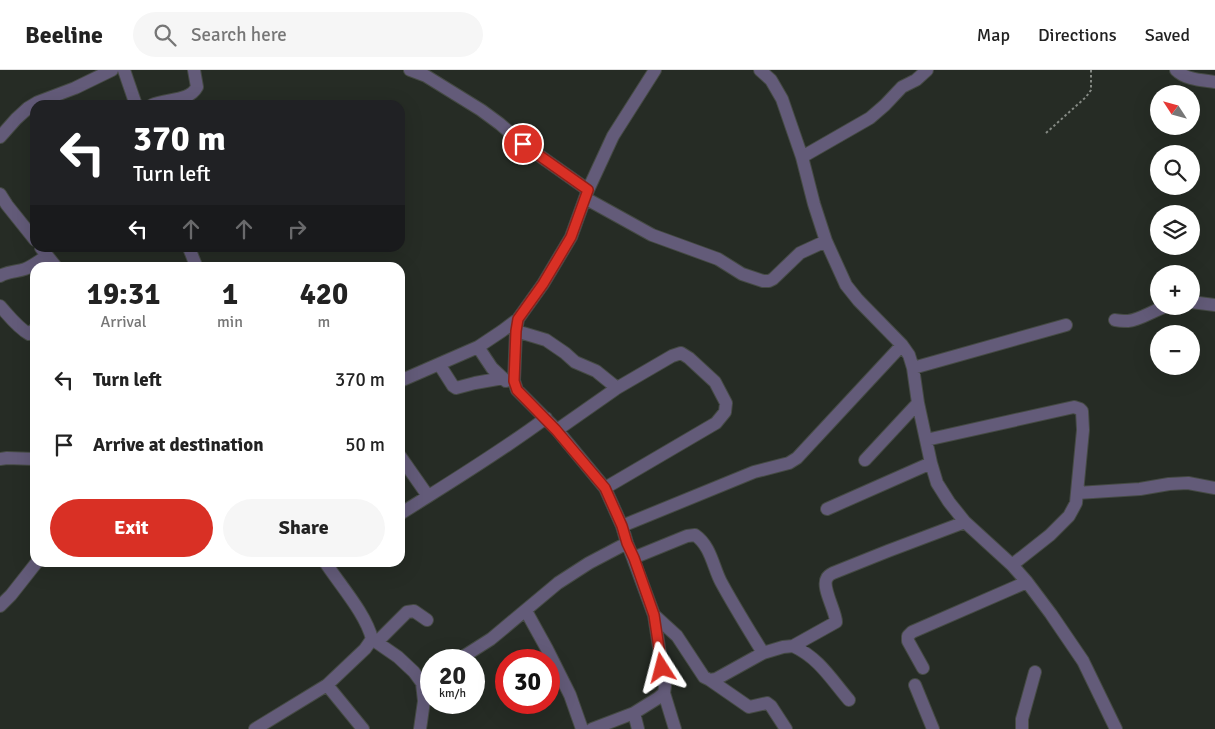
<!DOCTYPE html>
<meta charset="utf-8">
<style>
:root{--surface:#fff;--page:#f6f6f6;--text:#222;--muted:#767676;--line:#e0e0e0;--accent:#d93025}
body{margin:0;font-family:Signika,sans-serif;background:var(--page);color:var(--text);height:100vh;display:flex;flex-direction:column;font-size:19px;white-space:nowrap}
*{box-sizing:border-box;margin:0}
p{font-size:16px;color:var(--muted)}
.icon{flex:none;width:28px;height:28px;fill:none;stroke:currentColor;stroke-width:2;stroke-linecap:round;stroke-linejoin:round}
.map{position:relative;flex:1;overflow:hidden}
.panel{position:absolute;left:30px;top:192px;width:375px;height:305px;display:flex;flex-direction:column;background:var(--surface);border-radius:15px;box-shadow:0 5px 20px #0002}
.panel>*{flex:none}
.banner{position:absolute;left:30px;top:30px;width:375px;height:152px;border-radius:15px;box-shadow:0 5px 20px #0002;background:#202124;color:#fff;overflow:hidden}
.needle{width:32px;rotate:306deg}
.buttons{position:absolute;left:1150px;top:15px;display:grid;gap:10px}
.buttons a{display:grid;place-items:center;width:50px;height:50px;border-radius:50%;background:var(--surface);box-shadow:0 5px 20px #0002;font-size:25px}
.speed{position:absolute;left:420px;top:579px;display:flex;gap:10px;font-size:25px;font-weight:700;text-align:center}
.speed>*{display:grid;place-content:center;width:65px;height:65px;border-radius:50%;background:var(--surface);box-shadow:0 5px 20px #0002;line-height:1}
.speed small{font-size:12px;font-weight:400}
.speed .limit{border:8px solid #d22;background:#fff;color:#111}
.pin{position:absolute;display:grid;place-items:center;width:42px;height:42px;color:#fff;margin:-21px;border:2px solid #fff;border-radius:50%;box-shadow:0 1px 5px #0007}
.me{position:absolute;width:55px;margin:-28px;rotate:351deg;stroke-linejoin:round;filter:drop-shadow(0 0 4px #0008)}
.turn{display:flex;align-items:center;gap:18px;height:105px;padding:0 20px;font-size:22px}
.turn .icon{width:65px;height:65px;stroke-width:2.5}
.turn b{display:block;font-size:35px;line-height:42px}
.lanes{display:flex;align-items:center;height:48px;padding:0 20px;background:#0003;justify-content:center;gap:25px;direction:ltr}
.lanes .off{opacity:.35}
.eta{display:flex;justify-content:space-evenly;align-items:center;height:85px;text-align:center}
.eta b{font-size:30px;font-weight:700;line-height:35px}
.cta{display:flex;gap:10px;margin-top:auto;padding:10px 20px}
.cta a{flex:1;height:58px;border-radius:30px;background:var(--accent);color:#fff;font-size:20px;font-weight:700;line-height:58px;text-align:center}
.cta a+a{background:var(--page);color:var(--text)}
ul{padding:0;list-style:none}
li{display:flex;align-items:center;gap:15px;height:65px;padding:0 20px}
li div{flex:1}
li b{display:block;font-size:19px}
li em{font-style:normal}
header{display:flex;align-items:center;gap:30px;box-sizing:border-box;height:70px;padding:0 25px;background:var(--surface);border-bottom:1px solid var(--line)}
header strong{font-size:24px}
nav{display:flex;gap:28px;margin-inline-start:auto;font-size:18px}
.search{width:350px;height:45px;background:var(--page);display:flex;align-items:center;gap:12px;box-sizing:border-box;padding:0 18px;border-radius:28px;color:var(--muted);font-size:19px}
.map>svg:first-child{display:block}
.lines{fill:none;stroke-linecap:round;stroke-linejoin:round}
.minor-casing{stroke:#454a44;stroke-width:14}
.path{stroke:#858a84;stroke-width:2;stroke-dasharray:2.5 2.5;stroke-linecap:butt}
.minor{stroke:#635b79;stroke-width:12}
.route-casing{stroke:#8d1f18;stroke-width:12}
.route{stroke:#d93025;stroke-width:9}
</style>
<header>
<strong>Beeline</strong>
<div class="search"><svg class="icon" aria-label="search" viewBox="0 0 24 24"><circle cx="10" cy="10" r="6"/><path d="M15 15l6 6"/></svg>Search here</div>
<nav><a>Map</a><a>Directions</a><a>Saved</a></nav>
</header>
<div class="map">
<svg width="1215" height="659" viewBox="0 0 1215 659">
<rect width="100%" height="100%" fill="#262c25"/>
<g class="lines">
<defs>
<path id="minor" d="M124,0L136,35
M410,0L426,6L481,40L500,54L523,74L588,120
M760,0L771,10L782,29L802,87L814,134L826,171L846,215L858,230L902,275L909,285L913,298L918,333L931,393L937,413L949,432L965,452L1012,495L1027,512L1051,544L1083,591L1116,659
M1176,0C1186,10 1202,10 1215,12
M152,35C167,28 189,32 197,17L194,0
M0,67L16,49L28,38L38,32L75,18L112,0
M802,87L870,48L885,35L902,17L916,10L927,0
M0,124L7,135L35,170
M585,128L652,165L718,189L742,204L763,211H769L773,209L800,183L826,171
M41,178L57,198
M189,178L197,198
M0,206C8,201 17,202 25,199C33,196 40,190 47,186
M1191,232L1215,235
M0,236C9,246 18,258 29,264L35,259
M518,249L516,261L514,311L517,320L557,360L605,418L622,456L627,473L633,488L654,545L665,616L664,623L658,628L634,643L592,659
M1115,250C1119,251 1124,251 1128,251C1140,250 1154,240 1167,236
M516,261L546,270L565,283L575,292L596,301L617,318
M478,277L492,298L506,311
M439,294L453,316L456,318L475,313L503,308
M913,298L1066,255
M400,311L478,277L502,261L518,249L543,214L571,167L588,120L613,66L655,0
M557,360L617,318L672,286L681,283L689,288L715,312L726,333L725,342L716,353L605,418
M926,370L1074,337L1080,339L1082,341L1083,360L1076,433L1069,446L1050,465L1012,495
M400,386L428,426
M0,389L7,388L35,389
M865,390L918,333
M1077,423L1140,419L1169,414L1188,413L1215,418
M827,439L931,393
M400,444C449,413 499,383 546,348
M622,456L754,402L789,393L797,388L902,275
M633,488L687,466L695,465C711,476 713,497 721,512C734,536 749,560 763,583
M0,536L11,525L37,492
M526,541L547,579L570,625L582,659
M654,545L677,566L704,607L710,610L716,609L763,583L783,577L793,576L836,552C836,541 821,517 827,508C828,506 831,504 833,503L888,481L965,452
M372,569L398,587L414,602L422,613L424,631L420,659
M377,572L407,542L414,541L427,550
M793,576C819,588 831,609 849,630
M458,590L491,569L558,513L589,493L627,473
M923,598L908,571V566L912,562L1027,512
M710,610L749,637L767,633L771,636L786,659
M327,615L363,659
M915,615L933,659
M664,623L675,659
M634,643L638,659
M255,659L327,615L365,579L372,569C366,544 340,515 325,492
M1022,659V649L1035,602"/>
</defs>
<use href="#minor" class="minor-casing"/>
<path class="path" d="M1046,63L1086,27L1091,20V0"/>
<use href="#minor" class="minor"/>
</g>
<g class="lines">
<defs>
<path id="route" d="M523,74L588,120L571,167L543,214L518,249L516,261L514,311L517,320L556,360L605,418L622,456L627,473L634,488L654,545L662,598"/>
</defs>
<use href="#route" class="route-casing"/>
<use href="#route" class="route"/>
</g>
</svg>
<div class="buttons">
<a><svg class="needle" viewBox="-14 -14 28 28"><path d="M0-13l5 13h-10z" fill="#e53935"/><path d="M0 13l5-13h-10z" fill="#767676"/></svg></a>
<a><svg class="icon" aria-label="search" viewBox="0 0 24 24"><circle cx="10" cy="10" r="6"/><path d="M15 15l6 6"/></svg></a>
<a><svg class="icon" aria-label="layers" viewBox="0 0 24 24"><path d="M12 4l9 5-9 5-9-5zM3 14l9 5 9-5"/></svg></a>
<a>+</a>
<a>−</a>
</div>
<div class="speed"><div>20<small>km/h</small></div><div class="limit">30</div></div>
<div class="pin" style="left:523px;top:74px;background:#d93025"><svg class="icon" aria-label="arrive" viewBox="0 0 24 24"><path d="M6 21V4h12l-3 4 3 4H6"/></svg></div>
<svg class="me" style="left:662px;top:598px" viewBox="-20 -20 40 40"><path d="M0-17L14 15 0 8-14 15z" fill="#d93025" stroke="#fff" stroke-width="4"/></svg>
<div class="banner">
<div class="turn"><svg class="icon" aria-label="left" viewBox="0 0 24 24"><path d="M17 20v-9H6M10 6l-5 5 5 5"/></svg><div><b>370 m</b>Turn left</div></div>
<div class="lanes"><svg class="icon" aria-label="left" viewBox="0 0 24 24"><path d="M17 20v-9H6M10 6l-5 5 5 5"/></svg><svg class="icon off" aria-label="ahead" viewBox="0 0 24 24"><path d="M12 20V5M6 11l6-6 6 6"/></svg><svg class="icon off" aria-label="ahead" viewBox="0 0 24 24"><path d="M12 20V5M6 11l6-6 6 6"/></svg><svg class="icon off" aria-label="right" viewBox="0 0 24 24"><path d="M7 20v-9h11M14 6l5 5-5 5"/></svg></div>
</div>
<section class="panel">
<div class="eta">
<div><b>19:31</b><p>Arrival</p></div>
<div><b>1</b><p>min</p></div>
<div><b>420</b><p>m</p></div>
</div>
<ul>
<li><svg class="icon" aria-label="left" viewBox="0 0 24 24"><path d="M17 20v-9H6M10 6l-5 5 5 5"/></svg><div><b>Turn left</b></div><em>370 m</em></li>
<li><svg class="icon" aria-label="arrive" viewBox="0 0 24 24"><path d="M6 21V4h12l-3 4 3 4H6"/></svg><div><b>Arrive at destination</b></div><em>50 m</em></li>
</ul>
<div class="cta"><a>Exit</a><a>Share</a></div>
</section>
</div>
